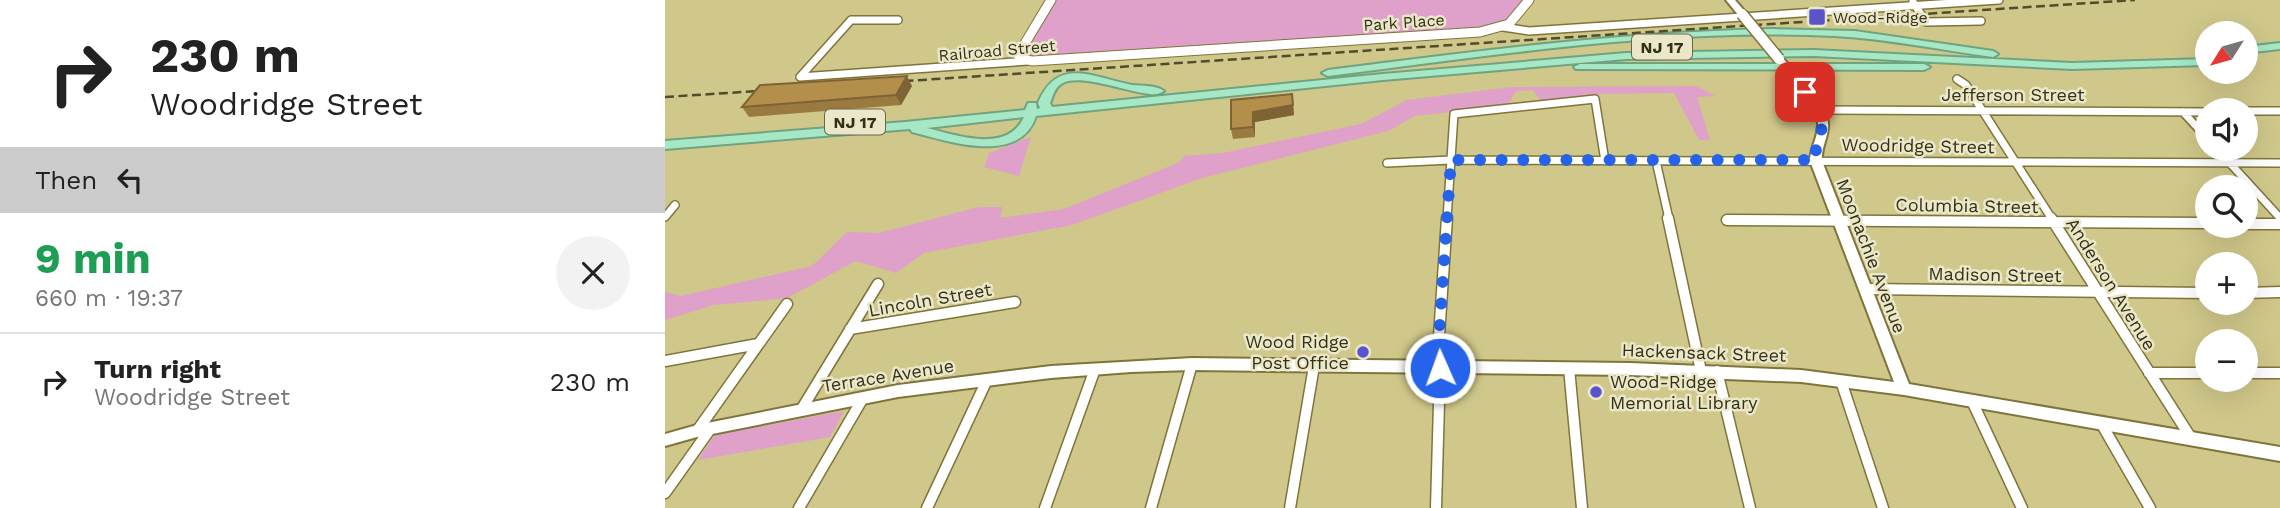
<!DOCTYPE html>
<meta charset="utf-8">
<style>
:root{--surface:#fff;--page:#f2f2f2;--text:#222;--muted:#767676;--line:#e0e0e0}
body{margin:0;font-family:"Work Sans",sans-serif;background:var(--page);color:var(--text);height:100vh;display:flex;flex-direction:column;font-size:26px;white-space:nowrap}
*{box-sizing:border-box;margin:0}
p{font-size:23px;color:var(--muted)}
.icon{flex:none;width:38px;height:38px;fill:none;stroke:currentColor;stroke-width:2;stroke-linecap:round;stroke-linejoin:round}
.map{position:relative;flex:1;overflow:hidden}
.details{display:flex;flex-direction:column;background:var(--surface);width:665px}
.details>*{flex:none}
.banner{background:#fff;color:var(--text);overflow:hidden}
.needle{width:46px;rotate:233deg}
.buttons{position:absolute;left:1530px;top:21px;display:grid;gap:14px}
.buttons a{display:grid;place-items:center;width:63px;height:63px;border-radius:50%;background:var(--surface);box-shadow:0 7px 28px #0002;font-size:35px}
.pin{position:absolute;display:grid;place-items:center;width:60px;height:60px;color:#fff;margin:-30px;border-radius:14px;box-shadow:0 4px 10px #0006}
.me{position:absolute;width:77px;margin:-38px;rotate:358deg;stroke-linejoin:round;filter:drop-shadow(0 0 5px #0008)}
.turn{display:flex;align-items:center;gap:24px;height:147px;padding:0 35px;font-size:32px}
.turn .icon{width:91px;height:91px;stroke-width:2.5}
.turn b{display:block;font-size:49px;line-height:60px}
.then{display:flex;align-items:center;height:66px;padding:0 35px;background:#0003;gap:14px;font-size:26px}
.round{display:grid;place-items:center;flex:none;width:74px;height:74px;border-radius:37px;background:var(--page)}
.head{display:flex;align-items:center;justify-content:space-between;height:119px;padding:0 35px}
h1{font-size:42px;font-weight:700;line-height:52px;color:#1e9e55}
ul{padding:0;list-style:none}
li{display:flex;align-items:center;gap:21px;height:98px;padding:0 35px;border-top:2px solid var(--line)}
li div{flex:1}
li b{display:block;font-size:26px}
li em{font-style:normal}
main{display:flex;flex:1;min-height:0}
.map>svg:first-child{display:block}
.green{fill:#dfa0c9}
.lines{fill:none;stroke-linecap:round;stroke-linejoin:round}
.minor-far1-casing{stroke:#7f753b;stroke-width:10}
.minor-casing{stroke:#7f753b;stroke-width:13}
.tertiary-casing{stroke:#7f753b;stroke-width:11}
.secondary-casing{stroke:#7f753b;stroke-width:4}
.trunk-casing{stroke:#6fa480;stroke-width:4}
.minor-far1{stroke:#fff;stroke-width:7}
.minor{stroke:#fff;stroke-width:10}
.tertiary{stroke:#fff;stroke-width:9}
.secondary{fill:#fff;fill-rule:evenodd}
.trunk{fill:#a6e8c6;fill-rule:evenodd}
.rail{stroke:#504c2c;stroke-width:2.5;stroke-dasharray:9 4.5;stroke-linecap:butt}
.secondary-bridge-casing{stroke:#7f753b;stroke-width:13;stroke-linecap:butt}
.secondary-bridge{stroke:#fff;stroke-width:10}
.wall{fill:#9b7a40}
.shaded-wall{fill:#7e6334}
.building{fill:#b48e4b;stroke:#7e6334;stroke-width:2}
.route{stroke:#2563eb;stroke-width:12;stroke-dasharray:0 21.6}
.poi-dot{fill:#5a54cc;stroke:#ebe7c9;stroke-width:2.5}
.labels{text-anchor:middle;stroke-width:5;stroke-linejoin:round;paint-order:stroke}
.far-poi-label{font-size:16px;fill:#333017;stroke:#ebe7c9;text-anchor:start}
.far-street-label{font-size:16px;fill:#333017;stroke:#ebe7c9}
.shield{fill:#ebe7c9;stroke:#6a674c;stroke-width:2}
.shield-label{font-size:16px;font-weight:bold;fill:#333017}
.street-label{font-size:18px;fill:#333017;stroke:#ebe7c9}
.poi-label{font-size:18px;fill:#333017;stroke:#ebe7c9;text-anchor:end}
</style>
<main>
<section class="details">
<div class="banner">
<div class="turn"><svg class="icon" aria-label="right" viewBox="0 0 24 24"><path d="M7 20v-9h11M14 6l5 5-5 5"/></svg><div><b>230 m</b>Woodridge Street</div></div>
<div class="then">Then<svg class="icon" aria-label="left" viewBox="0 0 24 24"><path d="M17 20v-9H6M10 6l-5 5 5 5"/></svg></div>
</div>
<div class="head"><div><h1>9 min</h1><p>660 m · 19:37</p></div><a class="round"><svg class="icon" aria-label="close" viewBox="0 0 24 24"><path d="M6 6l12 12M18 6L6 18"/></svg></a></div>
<ul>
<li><svg class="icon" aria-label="right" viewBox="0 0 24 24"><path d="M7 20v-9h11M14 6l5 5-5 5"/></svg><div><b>Turn right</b><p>Woodridge Street</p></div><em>230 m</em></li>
</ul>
</section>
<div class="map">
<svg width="1615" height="508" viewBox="0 0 1615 508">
<rect width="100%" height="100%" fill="#d0c78a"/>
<path class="green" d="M385,0H858L838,27L359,61L353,48Z
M1031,86L1050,96L1032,97L1045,140H1034L1009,93L935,94L878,104L868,90L851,91L842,106L750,116L723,131L537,178L407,225L259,253L231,273L191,261L122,298L49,305L0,320V292L16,296L147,266L182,232L214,233L314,207H337L335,218L399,209L515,162L519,156L558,153L696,124L742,100L846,87Z
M366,137L354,176L319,167L324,153Z
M179,411L165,437L33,460L50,435Z"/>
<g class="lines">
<defs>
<path id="minor-far1" d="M1248,2L1261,22L1316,21
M233,20H186L135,77L363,61
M838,27L864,31L1334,0
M1292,79L1301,85L1387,219
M1155,110L1542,112
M1580,111H1615
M1518,112L1542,138
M1552,149L1615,218
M991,161L1004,219
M722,163L786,160L1615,163
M0,217L10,205
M782,219L789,114L930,99L940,161"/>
<path id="minor" d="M1003,218L1036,371
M1386,218L1526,438
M1062,220L1542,223
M1580,224H1615
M1201,289L1542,293
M1580,293L1615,292
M185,329L350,302
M0,361L93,344
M904,368L917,508
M1052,371L1085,508
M1484,373H1542
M1580,373H1615
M1176,381L1218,508
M1307,401L1357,508
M136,410L213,284
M1436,423L1485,508
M32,431L122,304
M0,493L46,428
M134,508L198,398
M262,508L322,380
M380,508L430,369
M486,508L527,364
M625,508L649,366
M771,508L775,368L773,351L782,218"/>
<path id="tertiary" d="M386,0L353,55L355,58L367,61L815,32L844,24L864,0"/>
<path id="secondary" d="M1061,0H1070L1082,14L1080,16H1074Z
M1114,56L1117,57C1131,74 1166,105 1163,128C1162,140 1156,148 1157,161L1244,384L1615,447V461L1239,395L1136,382L965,375L527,370L466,372L386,378L233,397L32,437L0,446V434L32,425L233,385L386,366L527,358L965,363L1136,370L1229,382L1145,161C1145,148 1154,136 1153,123C1151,101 1122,76 1109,59Z"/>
<path id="trunk" d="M1107,29L1190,31L1328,51L1333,54L1328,57C1276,50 1223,39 1170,36C1001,28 831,55 663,76L657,73L663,70C811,51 958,32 1107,29Z
M1615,43V49L1580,53V47Z
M1149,50L1407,63L1542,59V65L1407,69L1149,56L961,59L718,80L371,116C355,166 282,141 247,132L245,129L0,149V141L240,122L360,110L363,103H371L372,109L375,108L373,103C393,55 429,78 467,85C478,86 491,85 499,91C492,96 486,94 478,93C457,90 413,73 396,84C389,89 388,96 385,103L387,107L718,74L961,53ZM359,117C342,154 291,135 262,128Z
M915,64H1259L1265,67L1259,70L911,69L909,67Z"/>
</defs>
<use href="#minor-far1" class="minor-far1-casing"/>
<use href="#minor" class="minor-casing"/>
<use href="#tertiary" class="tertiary-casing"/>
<use href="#secondary" class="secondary-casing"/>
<use href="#trunk" class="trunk-casing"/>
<use href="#minor-far1" class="minor-far1"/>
<use href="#minor" class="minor"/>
<use href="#tertiary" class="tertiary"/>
<use href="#secondary" class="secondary"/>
<use href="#trunk" class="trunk"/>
<path class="rail" d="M226,82L1470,0
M0,97L108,90"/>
<defs>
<path id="secondary-bridge" d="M1077,14L1114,59"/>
</defs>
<use href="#secondary-bridge" class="secondary-bridge-casing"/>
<use href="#secondary-bridge" class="secondary-bridge"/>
</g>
<path class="wall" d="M247,86L236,105L84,117L77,107Z
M627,94L629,115L590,122V137L568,139L566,129Z"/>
<path class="shaded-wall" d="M242,76L247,86L236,105L231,95Z
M627,94L629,115L590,122V137L588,127V112Z"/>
<path class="building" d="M242,76L231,95L77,107L95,85Z
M627,94L628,105L588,112V127L566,129V100Z"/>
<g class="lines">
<path class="route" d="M775,368L773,351L786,160H1151C1148,122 1174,133 1140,92"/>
</g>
<g class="poi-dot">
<rect x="1143" y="8" width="18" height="18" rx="3.5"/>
<circle cx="698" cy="352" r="7"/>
<circle cx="931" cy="392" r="7"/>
</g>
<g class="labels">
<g class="far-poi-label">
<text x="1168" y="23">Wood-Ridge</text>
</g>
<g class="far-street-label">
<text transform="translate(739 22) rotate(-4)" y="6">Park Place</text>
<text transform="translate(332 50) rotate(-5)" y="6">Railroad Street</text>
</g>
<g class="shield">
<rect x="967" y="34.5" width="60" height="25" rx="5"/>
<rect x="160" y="109.5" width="60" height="25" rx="5"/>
</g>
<g class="shield-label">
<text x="997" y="53">NJ 17</text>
<text x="190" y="128">NJ 17</text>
</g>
<g class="street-label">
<text x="1348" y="101">Jefferson Street</text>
<text transform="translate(1253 146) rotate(1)" y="6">Woodridge Street</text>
<text transform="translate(1302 206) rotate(1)" y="6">Columbia Street</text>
<text transform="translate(1206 256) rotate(69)" y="6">Moonachie Avenue</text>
<text transform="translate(1330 275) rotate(1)" y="6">Madison Street</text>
<text transform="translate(1446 284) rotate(58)" y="6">Anderson Avenue</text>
<text transform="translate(265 300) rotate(-10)" y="6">Lincoln Street</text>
<text transform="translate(1039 353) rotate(2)" y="6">Hackensack Street</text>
<text transform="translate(223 376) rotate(-9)" y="6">Terrace Avenue</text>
</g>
<g class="poi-label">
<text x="684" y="348">Wood Ridge<tspan x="684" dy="21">Post Office</tspan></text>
<text x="945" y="388" text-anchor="start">Wood-Ridge<tspan x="945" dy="21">Memorial Library</tspan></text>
</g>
</g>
</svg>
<div class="buttons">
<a><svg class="needle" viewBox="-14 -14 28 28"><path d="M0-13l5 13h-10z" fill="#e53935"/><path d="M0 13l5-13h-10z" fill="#767676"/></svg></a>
<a><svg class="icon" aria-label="sound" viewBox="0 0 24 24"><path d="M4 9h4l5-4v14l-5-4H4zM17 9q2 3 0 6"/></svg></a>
<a><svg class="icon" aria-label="search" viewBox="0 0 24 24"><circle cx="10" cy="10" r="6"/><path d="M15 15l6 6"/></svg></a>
<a>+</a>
<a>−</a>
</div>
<div class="pin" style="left:1140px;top:92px;background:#d93025"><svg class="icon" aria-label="arrive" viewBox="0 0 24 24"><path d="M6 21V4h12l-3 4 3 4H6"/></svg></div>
<svg class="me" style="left:775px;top:368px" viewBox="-20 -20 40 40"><circle r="17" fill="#2563eb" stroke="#fff" stroke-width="3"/><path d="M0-11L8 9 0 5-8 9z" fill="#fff"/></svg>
</div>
</main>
